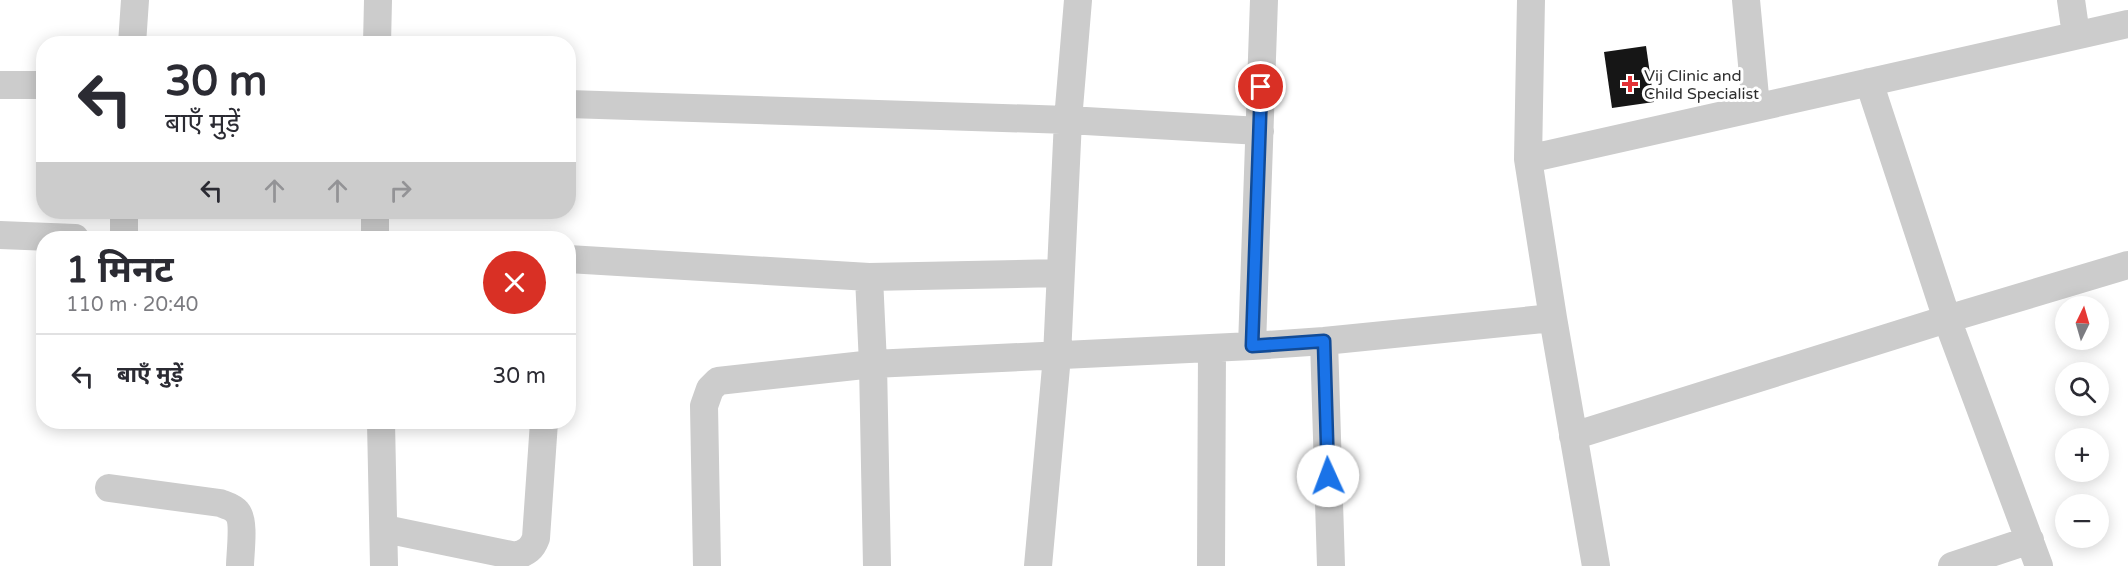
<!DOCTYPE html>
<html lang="hi">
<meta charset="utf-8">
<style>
:root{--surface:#fff;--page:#f2f2f3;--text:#2b2b33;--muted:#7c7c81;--line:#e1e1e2}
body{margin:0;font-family:"Varela Round","Noto Sans Devanagari",sans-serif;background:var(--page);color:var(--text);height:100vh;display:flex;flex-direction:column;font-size:22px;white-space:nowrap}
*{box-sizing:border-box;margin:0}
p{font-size:20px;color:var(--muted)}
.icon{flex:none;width:33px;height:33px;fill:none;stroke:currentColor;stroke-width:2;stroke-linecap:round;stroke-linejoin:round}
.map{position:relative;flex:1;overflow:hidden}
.details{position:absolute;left:36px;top:231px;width:540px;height:198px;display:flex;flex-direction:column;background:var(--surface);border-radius:24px;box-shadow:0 3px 15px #0003}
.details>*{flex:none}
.guide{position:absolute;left:36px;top:36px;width:540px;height:183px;border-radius:24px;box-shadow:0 3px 15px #0003;background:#fff;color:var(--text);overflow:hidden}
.needle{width:39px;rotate:5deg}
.controls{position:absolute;left:2055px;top:296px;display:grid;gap:12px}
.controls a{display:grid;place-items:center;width:54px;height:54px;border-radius:50%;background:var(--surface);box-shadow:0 3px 15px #0003;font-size:30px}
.pin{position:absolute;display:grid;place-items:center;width:51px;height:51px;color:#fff;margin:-26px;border:3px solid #fff;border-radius:50%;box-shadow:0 2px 6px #0007}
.me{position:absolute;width:66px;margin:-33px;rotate:358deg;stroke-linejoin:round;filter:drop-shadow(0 0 4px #0008)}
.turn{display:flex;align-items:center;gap:21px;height:126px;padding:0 30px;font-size:27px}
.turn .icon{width:78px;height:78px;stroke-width:2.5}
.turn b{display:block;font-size:42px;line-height:51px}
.lanes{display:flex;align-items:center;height:57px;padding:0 30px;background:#0003;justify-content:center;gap:30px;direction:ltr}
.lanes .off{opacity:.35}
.round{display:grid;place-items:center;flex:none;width:63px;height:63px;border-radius:32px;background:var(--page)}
.overview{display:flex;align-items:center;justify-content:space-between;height:102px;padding:0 30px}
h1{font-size:36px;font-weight:700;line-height:45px}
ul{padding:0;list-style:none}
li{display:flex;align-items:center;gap:18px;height:84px;padding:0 30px;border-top:2px solid var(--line)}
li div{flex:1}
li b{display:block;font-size:22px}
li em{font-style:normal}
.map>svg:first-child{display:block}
.building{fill:#161616}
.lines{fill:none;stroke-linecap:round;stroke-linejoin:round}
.minor{stroke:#ccc;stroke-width:28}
.route-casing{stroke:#114b97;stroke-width:15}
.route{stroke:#1a73e8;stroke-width:10}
.poi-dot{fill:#e43237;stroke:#fff;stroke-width:2}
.labels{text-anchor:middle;stroke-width:6;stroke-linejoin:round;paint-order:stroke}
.poi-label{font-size:16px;fill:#2f2f2f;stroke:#fff;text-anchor:start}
</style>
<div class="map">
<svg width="2128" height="566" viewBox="0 0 2128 566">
<rect width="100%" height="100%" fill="#fff"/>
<path class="building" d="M1646,46L1654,102L1612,108L1604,52Z"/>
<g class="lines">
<path class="minor" d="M1531,0L1528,159L1553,318L1596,566
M1746,0L1756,107
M2071,0L2076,35
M132,44L135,0
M377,44L378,0
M1869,82L1947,319L2039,566
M0,85H44
M568,104L1068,120L1260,131
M1528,159L2128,24
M375,212V238
M0,235L75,238
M124,238V212
M568,259L869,277L1060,273
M869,277L873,364L877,566
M1324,341L1331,566
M1252,346L1264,0
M381,422L384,566
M1573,436L1947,319L2128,265
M109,488L220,503C225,505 233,507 237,512C245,521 240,554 240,566
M385,529L516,556C527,552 532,549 536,538L544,422
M707,566L704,406L710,389L718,381L873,364L1252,346L1324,341L1553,318
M1038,566L1057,356L1068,120L1078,0
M1211,566L1212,348
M1952,566L2030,540"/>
</g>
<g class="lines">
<defs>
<path id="route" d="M1261,87L1252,346L1324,341L1328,476"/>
</defs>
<use href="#route" class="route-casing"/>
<use href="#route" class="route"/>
</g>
<path class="poi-dot" d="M1627 75h6v6h6v6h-6v6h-6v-6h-6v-6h6z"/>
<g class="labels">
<g class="poi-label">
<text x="1644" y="81">Vij Clinic and<tspan x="1644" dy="18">Child Specialist</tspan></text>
</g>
</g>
</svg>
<div class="controls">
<a><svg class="needle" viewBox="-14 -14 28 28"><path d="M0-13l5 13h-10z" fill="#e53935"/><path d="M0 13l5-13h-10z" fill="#7c7c81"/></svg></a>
<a><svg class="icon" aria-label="search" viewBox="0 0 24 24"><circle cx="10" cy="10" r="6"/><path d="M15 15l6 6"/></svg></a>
<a>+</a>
<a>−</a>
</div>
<div class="pin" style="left:1261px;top:87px;background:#d93025"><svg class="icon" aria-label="arrive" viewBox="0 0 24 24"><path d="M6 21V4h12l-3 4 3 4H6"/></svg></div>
<svg class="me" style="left:1328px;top:476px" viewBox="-20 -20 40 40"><circle r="19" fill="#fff"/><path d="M0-13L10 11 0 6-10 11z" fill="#1a73e8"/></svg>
<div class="guide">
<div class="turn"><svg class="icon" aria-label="left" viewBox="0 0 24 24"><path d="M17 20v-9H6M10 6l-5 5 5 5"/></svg><div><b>30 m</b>बाएँ मुड़ें</div></div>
<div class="lanes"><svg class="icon" aria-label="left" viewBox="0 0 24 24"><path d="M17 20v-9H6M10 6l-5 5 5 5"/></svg><svg class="icon off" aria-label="ahead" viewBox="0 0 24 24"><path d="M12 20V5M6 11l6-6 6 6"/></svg><svg class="icon off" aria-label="ahead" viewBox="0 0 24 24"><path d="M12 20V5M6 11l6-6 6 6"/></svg><svg class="icon off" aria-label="right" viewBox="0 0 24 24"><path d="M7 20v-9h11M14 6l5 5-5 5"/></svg></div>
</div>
<section class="details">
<div class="overview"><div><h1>1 मिनट</h1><p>110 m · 20:40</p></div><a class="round" style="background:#d93025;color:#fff"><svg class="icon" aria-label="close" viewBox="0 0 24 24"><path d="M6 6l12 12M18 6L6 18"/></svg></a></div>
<ul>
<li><svg class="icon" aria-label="left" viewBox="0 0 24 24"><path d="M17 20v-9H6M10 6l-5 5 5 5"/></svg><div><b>बाएँ मुड़ें</b></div><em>30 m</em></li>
</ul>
</section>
</div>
